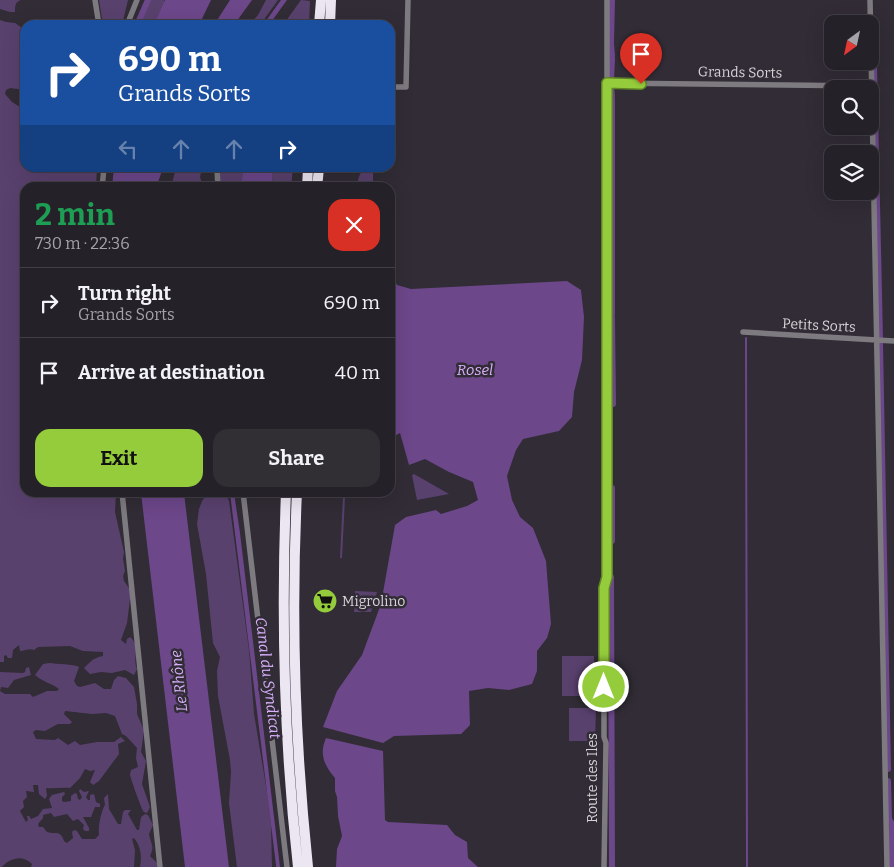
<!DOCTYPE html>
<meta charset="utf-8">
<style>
:root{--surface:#252128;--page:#312e34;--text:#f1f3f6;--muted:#a3a3a8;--line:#423e45;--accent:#95cc3b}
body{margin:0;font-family:Bitter,serif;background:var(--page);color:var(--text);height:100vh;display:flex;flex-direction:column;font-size:19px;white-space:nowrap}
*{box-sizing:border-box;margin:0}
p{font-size:16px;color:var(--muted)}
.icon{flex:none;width:28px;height:28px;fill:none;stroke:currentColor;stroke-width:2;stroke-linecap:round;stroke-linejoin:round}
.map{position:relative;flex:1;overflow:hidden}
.drawer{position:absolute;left:20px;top:182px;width:375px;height:315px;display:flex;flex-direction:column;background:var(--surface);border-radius:15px;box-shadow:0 5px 20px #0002,0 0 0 1px var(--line)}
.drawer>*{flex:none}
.banner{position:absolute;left:20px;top:20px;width:375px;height:152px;border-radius:15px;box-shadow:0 5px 20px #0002,0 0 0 1px var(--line);background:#1a4fa0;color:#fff;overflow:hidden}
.needle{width:32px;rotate:213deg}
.controls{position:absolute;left:824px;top:15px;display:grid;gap:10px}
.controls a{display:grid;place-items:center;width:55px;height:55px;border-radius:10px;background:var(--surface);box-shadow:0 5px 20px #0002,0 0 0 1px var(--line);font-size:25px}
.pin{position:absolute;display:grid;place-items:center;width:42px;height:42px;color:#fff;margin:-51px -21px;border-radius:50% 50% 50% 0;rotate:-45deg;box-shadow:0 0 5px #0007}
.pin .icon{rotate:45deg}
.me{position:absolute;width:55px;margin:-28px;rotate:0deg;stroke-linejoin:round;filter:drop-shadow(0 0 4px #0008)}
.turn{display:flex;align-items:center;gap:18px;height:105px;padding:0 15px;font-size:22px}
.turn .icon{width:65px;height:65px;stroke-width:2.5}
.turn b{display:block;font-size:35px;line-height:42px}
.lanes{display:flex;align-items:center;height:48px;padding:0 15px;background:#0003;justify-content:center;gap:25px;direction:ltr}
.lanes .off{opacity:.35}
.round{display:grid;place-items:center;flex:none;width:52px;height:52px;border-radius:15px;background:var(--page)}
.summary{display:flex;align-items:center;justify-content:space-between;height:85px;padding:0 15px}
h1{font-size:30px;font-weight:700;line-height:38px;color:#1e9e55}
.action{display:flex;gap:10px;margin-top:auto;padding:10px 15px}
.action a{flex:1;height:58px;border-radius:15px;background:var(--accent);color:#111;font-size:20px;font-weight:700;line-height:58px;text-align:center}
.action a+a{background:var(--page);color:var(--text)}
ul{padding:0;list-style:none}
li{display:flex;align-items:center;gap:15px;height:70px;padding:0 15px;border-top:1px solid var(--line)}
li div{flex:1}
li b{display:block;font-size:19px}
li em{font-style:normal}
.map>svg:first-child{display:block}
.green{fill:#59416e}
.water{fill:#6c478a}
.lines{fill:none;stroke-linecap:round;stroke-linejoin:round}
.stream{stroke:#6c478a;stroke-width:2}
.canal{stroke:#6c478a;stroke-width:6}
.street{stroke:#7d7b80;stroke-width:5.5}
.highway{stroke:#ece6f2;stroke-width:10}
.route-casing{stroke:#618526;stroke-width:12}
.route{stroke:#95cc3b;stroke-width:9}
.labels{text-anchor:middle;stroke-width:5;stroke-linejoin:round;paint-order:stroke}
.street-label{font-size:14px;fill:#d6d3d8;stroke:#312c35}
.poi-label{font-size:14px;fill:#d6d3d8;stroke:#312c35;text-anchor:start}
.water-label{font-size:15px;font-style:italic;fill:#d9b0fc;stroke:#312c35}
</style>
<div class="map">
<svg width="894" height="867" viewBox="0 0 894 867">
<rect width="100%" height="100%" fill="#312c35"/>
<path class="green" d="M0,0H21C15,2 15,6 15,12H10L0,9Z
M99,0H128L122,25H103Z
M149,0H164L166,8L155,25H139Z
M266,0H278L260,25H249L258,15Z
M301,0L310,1L309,25H283Z
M0,20L6,22L15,23L25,30V90L10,88L6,90L5,94L12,102L20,107L25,106V98V168H97L96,187L25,188V492L116,493L115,512L124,552L123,559L125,571L123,576L124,581L131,591L127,623L121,640L126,644L127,639L130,637C141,646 132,658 137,669L134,675L125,670L112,673L101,672L90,674L84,668C92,661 91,659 103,656V652L83,651L70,646L38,647L34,650C29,648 25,651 20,651L19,645L13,650L12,658H8L6,655L4,656V662H0Z
M176,168H202L200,177L203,187H171Z
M218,168H248L245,187L214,188Z
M269,168H293L291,187H274Z
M366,168H373V187H357C358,179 359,172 366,168Z
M414,474L449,494L417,500L412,475Z
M209,492L225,493L229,501L249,650L254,714L268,798L271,824L272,867H237L229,803L231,772L230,760L218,696L217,671L220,657L213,643L206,574L197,524L199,509L202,501Z
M343,497H345L342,558H340Z
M355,591L377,592L371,612H354Z
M562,656H594V696H562Z
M49,663C56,664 74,664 79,667L74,681L77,686L80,687L95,683L104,689H111L114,680L118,676L126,678L134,687L137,704V714L144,730L141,752L146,761L142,784L150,807L147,813L144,812C142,811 130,777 130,774C130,773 131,772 131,770L138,767L136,758L137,748L126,736L122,734L115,716L106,713L92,714L65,711L64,714L72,722L70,724H58L45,731L36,730L33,732L36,739L55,740L58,738L68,745L75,741L80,745L97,742H114L121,737L125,741L118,744L119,754L99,781L93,785L90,782L95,770L90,771L85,769L80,778L70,788C62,787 54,789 46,788L47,796L45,799L39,794L38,785H33L34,792L26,791L27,797L23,801L24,807L20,811L26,822L28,820L27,816H29L31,819L38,816L43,809L52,808L49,799L52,795L64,792L65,794L62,797V801L64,802L71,801V796L75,793L77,794L78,799L80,800L82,797L79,791L80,789L84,792L89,791L86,797L88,800H90V795L94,794L96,802L100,804V807H95L91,817H83L89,828V831H85L83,829L84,825L78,819L73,821L67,814L54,817L51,813L43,815V818L38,824L39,827H43L47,832C56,835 60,829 64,841L67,843L73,838L72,832L74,830L77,831L82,839H95L99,835C98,827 101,811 105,805L104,798L108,794L109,809L118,824H121L123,812L125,810H131L128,814L137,830H139L141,817L145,814L148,815L153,825L149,834C151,845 155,845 150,856L157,863V867H140C142,857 141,846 134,838L132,839L135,850L134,867H31L32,864C23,854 9,858 2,867H0V672L23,673L25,672L26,668L29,667L31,675L14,680L8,688L1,687L0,691L5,694H30L33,697L47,691H57L59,689C53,684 41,681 35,675L43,664Z
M569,708H596L595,741H569Z"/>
<path class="water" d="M165,0H211L199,25H154Z
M230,0H252L234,25H214Z
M281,0H287L269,25H263Z
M114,168H163L157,185L152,187H112Z
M244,168H272V187H241Z
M390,271L397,285L411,289L567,281L581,290L584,317L582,360L574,392L572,417L559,431L523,439L516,450L507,476L512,500L520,517L533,528L546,561L551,624L547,638L537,651V671L532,684L509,690L488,688L469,691L470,725L461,734L394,736L383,743L323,727L337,691L362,655L381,604L395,525L406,517L436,510L441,514L467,506L478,500L473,482L449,472L425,459L409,465L400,433L391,438Z
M141,493H184L229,867H185Z
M230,493H234L240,533L280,867H276V865Z
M326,738L383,751L385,820L388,822L447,825L455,835L467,842L468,858L478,867H336L337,849L342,836L338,816L337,797L335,791V778C324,765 319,754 326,738Z"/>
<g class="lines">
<path class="stream" d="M746,338L747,867"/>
<path class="canal" d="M873,21L880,339
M137,25L148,0
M611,42L612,0
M611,44L612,56
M611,81L612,59
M611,85L612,96
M612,99V315
M612,318L613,404
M880,343L888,769
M612,541V488
M611,577L612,867
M888,781L889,819L892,824V867"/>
<path class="street" d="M95,0L99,25
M870,0L887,867
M127,25L137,0
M607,83L872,86
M390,87H406L408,0
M217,168L218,188
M102,188L104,168
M743,332L894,341
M122,492L160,867
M243,492L287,867
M604,867L606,743L604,737V588L607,577V0"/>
<path class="highway" d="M319,25L321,0
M330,25L331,0
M307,188L308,168
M317,188L319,168
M286,492C281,617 284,743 298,867
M297,492C291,617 295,743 308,867"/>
</g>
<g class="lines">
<defs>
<path id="route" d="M604,687V588L607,577V83L641,84"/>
</defs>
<use href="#route" class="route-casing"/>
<use href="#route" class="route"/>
</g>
<defs>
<symbol id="supermarket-disc" viewBox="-11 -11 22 22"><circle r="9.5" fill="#95cc3b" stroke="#312c35"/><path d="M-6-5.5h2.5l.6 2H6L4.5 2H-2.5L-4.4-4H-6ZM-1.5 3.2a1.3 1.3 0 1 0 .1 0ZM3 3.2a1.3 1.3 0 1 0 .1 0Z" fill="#111"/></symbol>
</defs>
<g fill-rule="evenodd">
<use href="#supermarket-disc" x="311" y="587" width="28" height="28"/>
</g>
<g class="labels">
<g class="street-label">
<text transform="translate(740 72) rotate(1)" y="5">Grands Sorts</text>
<text transform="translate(819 325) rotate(3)" y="5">Petits Sorts</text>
<text transform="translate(592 778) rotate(-90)" y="5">Route des Iles</text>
</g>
<g class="poi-label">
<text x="342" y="606">Migrolino</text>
</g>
<g class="water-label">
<text x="475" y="375">Rosel</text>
<text transform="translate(268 678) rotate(83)" y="5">Canal du Syndicat</text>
<text transform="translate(179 681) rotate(-96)" y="5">Le Rhône</text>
</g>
</g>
</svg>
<div class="controls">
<a><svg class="needle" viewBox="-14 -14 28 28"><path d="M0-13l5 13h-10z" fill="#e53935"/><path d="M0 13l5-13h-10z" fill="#a3a3a8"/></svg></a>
<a><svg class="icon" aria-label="search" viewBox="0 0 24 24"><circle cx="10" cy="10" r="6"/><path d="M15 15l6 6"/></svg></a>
<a><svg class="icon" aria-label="layers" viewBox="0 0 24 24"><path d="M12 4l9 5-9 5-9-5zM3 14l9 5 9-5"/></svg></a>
</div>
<div class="pin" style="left:641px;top:84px;background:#d93025"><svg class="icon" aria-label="arrive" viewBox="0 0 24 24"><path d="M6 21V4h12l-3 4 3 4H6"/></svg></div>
<svg class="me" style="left:604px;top:687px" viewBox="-20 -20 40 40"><circle r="17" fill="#95cc3b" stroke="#fff" stroke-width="3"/><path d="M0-11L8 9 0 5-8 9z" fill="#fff"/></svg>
<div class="banner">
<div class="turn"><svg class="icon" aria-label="right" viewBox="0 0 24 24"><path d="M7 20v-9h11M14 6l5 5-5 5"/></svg><div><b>690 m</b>Grands Sorts</div></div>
<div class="lanes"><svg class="icon off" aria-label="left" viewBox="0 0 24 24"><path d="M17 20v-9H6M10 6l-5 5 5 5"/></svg><svg class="icon off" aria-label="ahead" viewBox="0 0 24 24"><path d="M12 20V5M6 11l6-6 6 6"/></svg><svg class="icon off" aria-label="ahead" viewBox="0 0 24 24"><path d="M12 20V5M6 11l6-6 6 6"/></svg><svg class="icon" aria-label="right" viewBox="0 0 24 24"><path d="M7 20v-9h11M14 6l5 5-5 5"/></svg></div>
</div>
<section class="drawer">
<div class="summary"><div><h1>2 min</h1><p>730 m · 22:36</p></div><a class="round" style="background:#d93025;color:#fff"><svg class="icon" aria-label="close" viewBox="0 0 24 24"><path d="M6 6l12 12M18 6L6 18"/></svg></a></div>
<ul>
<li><svg class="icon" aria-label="right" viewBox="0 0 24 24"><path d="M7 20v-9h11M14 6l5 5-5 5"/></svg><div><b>Turn right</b><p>Grands Sorts</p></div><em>690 m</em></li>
<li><svg class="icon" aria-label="arrive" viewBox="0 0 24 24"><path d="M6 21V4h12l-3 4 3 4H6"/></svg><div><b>Arrive at destination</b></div><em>40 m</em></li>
</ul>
<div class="action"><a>Exit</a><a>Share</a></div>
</section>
</div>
